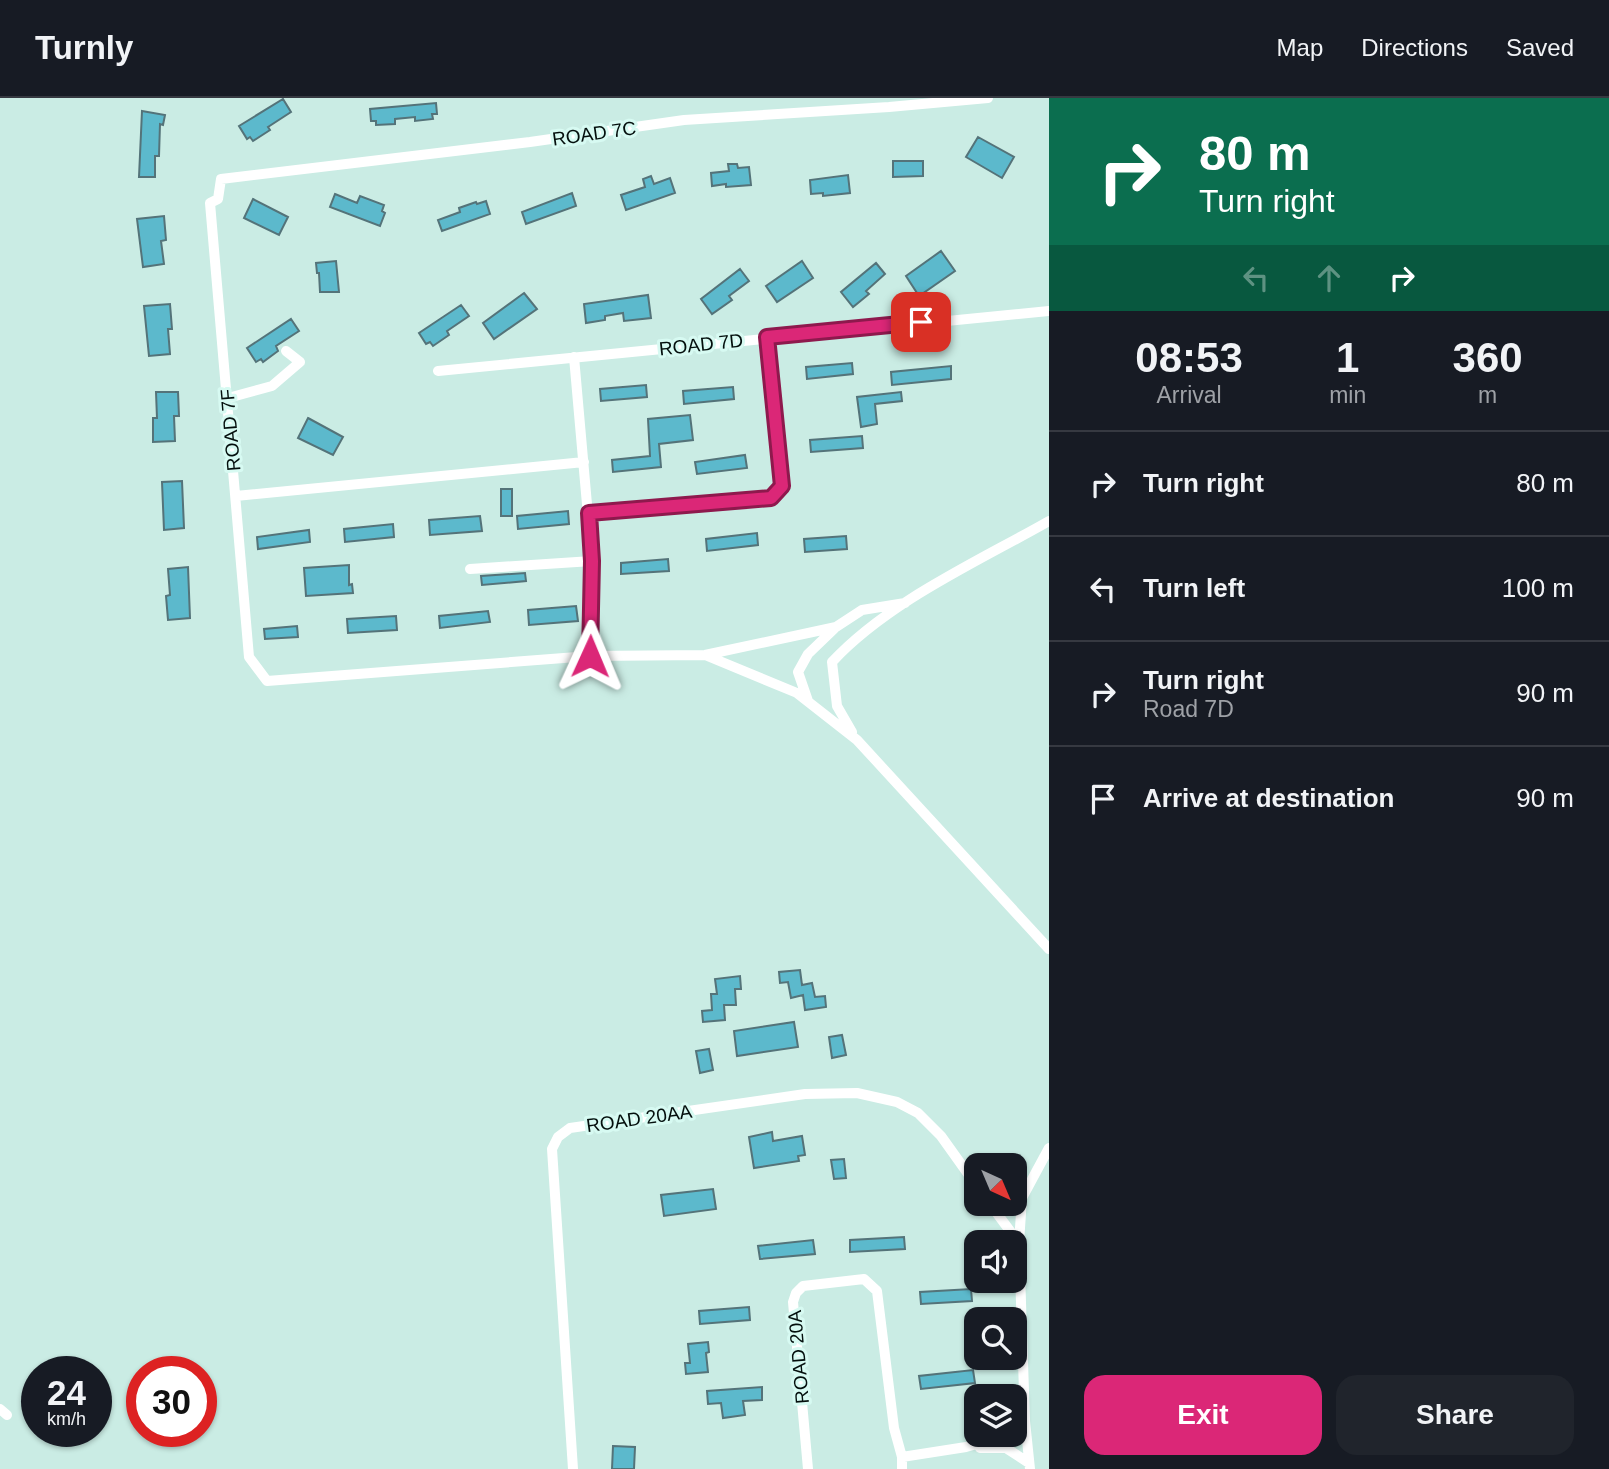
<!DOCTYPE html>
<style>
:root{--surface:#171b24;--page:#20242c;--text:#f1f3f6;--muted:#9ea1a6;--line:#363941;--accent:#db2777}
body{margin:0;font-family:Helvetica,sans-serif;background:var(--page);color:var(--text);height:100vh;display:flex;flex-direction:column;font-size:26px;white-space:nowrap}
*{box-sizing:border-box;margin:0}
p{font-size:23px;color:var(--muted)}
.icon{flex:none;width:38px;height:38px;fill:none;stroke:currentColor;stroke-width:2;stroke-linecap:round;stroke-linejoin:round}
.map{position:relative;flex:1;overflow:hidden}
.drawer{display:flex;flex-direction:column;background:var(--surface);width:560px}
.drawer>*{flex:none}
.hud{background:#0b6e4f;color:#fff;overflow:hidden}
.needle{width:46px;rotate:136deg}
.buttons{position:absolute;left:964px;top:1055px;display:grid;gap:14px}
.buttons a{display:grid;place-items:center;width:63px;height:63px;border-radius:14px;background:var(--surface);box-shadow:0 2px 5px #0004;font-size:35px}
.speed{position:absolute;left:21px;top:1258px;display:flex;gap:14px;font-size:35px;font-weight:700;text-align:center}
.speed>*{display:grid;place-content:center;width:91px;height:91px;border-radius:50%;background:var(--surface);box-shadow:0 2px 5px #0004;line-height:1}
.speed small{font-size:18px;font-weight:400}
.speed .limit{border:10px solid #d22;background:#fff;color:#111}
.pin{position:absolute;display:grid;place-items:center;width:60px;height:60px;color:#fff;margin:-30px;border-radius:14px;box-shadow:0 4px 10px #0006}
.me{position:absolute;width:77px;margin:-38px;rotate:1deg;stroke-linejoin:round;filter:drop-shadow(0 0 5px #0008)}
.turn{display:flex;align-items:center;gap:24px;height:147px;padding:0 35px;font-size:32px}
.turn .icon{width:91px;height:91px;stroke-width:2.5}
.turn b{display:block;font-size:49px;line-height:60px}
.lanes{display:flex;align-items:center;height:66px;padding:0 35px;background:#0003;justify-content:center;gap:35px;direction:ltr}
.lanes .off{opacity:.35}
.eta{display:flex;justify-content:space-evenly;align-items:center;height:119px;text-align:center}
.eta b{font-size:42px;font-weight:700;line-height:49px}
.button{display:flex;gap:14px;margin-top:auto;padding:14px 35px}
.button a{flex:1;height:80px;border-radius:21px;background:var(--accent);color:#fff;font-size:28px;font-weight:700;line-height:80px;text-align:center}
.button a+a{background:var(--page);color:var(--text)}
ul{padding:0;list-style:none}
li{display:flex;align-items:center;gap:21px;height:105px;padding:0 35px;border-top:2px solid var(--line)}
li div{flex:1}
li b{display:block;font-size:26px}
li em{font-style:normal}
header{display:flex;align-items:center;gap:42px;box-sizing:border-box;height:98px;padding:0 35px;background:var(--surface);border-bottom:2px solid var(--line)}
header strong{font-size:33px}
nav{display:flex;gap:38px;margin-inline-start:auto;font-size:24px}
main{display:flex;flex:1;min-height:0}
.map>svg:first-child{display:block}
.building{fill:#5cb9cc;stroke:#547379;stroke-width:2}
.lines{fill:none;stroke-linecap:round;stroke-linejoin:round}
.minor{stroke:#fff;stroke-width:10}
.route-casing{stroke:#8e194d;stroke-width:18}
.route{stroke:#db2777;stroke-width:12}
.labels{text-anchor:middle;stroke-width:6;stroke-linejoin:round;paint-order:stroke}
.street-label{font-size:19px;fill:#040f0d;stroke:#d7faf2}
</style>
<header>
<strong>Turnly</strong>
<nav><a>Map</a><a>Directions</a><a>Saved</a></nav>
</header>
<main>
<div class="map">
<svg width="1049" height="1371" viewBox="0 0 1049 1371">
<rect width="100%" height="100%" fill="#caece4"/>
<path class="building" d="M283,1L291,14L268,29L270,32L253,43L250,39L247,41L239,28Z
M436,5L437,16H432L433,21L415,23V19L395,21V26L376,27V23H371L370,11Z
M142,13L165,17L163,27L160,26L159,58H155V79H139Z
M978,39L1014,59L1002,80L966,59Z
M893,63H923V78L893,79Z
M728,66H737L738,70L749,69L751,87L726,89V86L712,88L711,75L729,73Z
M848,77L850,95L823,98V95L811,96L810,82Z
M651,78L654,86L670,80L675,95L626,112L621,97L645,89L643,81Z
M572,95L576,108L526,126L522,114Z
M335,96L357,105L360,98L384,107L382,113L385,115L380,128L330,109Z
M253,101L288,119L279,137L244,120Z
M486,103L490,116L442,133L438,122L460,114L459,110L476,104L477,106Z
M164,118L166,142L161,143L164,166L143,169L137,121Z
M941,153L955,173L919,198L906,178Z
M336,163L339,194H320L319,175H317L316,165Z
M802,163L813,180L777,204L766,188Z
M876,165L885,176L866,193L869,196L853,209L841,194Z
M740,171L749,183L729,198L732,202L712,216L701,201Z
M524,195L537,211L494,241L483,225Z
M648,197L651,220L624,223L623,215L605,218V222L586,225L584,206Z
M170,206L172,231H168L170,256L149,258L144,208Z
M461,207L469,218L447,233L449,237L433,248L430,244L426,246L419,235Z
M291,221L299,233L276,248L278,253L263,264L261,261L256,264L247,250Z
M852,265L853,276L807,281L806,269Z
M951,268V281L892,287L891,274Z
M646,287L647,299L601,303L600,291Z
M733,289L734,301L684,306L683,293Z
M156,294H178L179,318H174L175,343L153,344V320H157Z
M901,294L902,303L875,306L877,326L861,329L857,299Z
M690,317L693,342L659,346L661,369L613,374L612,362L650,358L648,321Z
M308,320L343,339L333,357L298,340Z
M862,338L863,350L811,354L810,342Z
M745,357L747,370L697,376L695,364Z
M182,383L184,430L164,432L162,384Z
M501,391H512V418H501Z
M568,413L569,426L518,431L517,418Z
M480,418L482,433L430,437L429,422Z
M393,426L394,439L345,444L344,431Z
M309,432L310,444L258,451L257,439Z
M757,435L758,447L707,453L706,441Z
M846,438L847,451L805,454L804,441Z
M668,461L669,473L621,476V465Z
M349,467V487L352,486L353,495L306,498L304,470Z
M188,469L190,520L168,522L166,498L170,497L168,471Z
M525,475L526,483L482,487L481,478Z
M576,508L578,523L529,527L528,512Z
M488,513L490,524L440,530L439,518Z
M396,518L397,532L348,535L347,521Z
M297,528L298,539L265,541L264,531Z
M800,872L802,887L812,885L815,899L825,898L826,909L805,912L803,897L791,900L788,884L780,885L779,874Z
M740,878L741,891H735L736,907H724L725,922L703,924L702,913L712,912L711,896H717L715,881Z
M794,924L798,949L737,958L734,933Z
M842,937L846,957L832,960L829,939Z
M709,951L713,972L700,975L696,953Z
M772,1034L773,1043L802,1038L805,1057L798,1058L799,1063L754,1070L749,1039Z
M844,1061L846,1080L834,1081L831,1062Z
M713,1091L716,1111L664,1118L661,1097Z
M904,1139L905,1151L850,1154V1142Z
M813,1142L815,1156L760,1161L758,1148Z
M971,1191L972,1203L921,1206L920,1194Z
M749,1209L750,1222L700,1226L699,1213Z
M708,1244L709,1254L706,1255L708,1274L686,1276L685,1265H690L688,1246Z
M973,1272L975,1285L921,1291L919,1278Z
M762,1289V1302L743,1303L745,1317L723,1320L721,1305L708,1306L707,1293Z
M613,1348L635,1349L634,1371H612Z"/>
<g class="lines">
<path class="minor" d="M574,259L592,463L590,558
M438,273L1049,213
M228,300L272,288L300,264L286,253
M236,398L584,364
M589,415L771,400L782,388L767,239
M470,471L592,463
M905,505L862,512L836,529L705,557L590,558L267,583L249,559L210,105L218,101L221,81L530,44L684,22L889,9L988,0
M705,557L797,595L857,642L1049,851
M808,603L798,574L808,556L834,531
M852,634L837,608L832,564C889,503 977,464 1049,423
M990,1106L1019,1145
M0,1311L7,1317
M980,1350H1006L1029,1365
M902,1359L966,1349L1009,1337
M573,1371L552,1051L558,1039L570,1030L805,996L857,995L897,1004L918,1015L941,1038L976,1087
M808,1371L793,1204L796,1195L803,1188L864,1181L877,1193L894,1330L902,1359V1371
M1030,1371L1025,1323L1019,1145L1022,1100L1049,1050"/>
</g>
<g class="lines">
<defs>
<path id="route" d="M590,558L592,463L589,415L771,400L782,388L767,239L921,224"/>
</defs>
<use href="#route" class="route-casing"/>
<use href="#route" class="route"/>
</g>
<g class="labels">
<g class="street-label">
<text transform="translate(594 35) rotate(-8)" y="7">ROAD 7C</text>
<text transform="translate(701 246) rotate(-6)" y="7">ROAD 7D</text>
<text transform="translate(230 332) rotate(-95)" y="7">ROAD 7F</text>
<text transform="translate(639 1020) rotate(-8)" y="7">ROAD 20AA</text>
<text transform="translate(798 1259) rotate(-95)" y="7">ROAD 20A</text>
</g>
</g>
</svg>
<div class="buttons">
<a><svg class="needle" viewBox="-14 -14 28 28"><path d="M0-13l5 13h-10z" fill="#e53935"/><path d="M0 13l5-13h-10z" fill="#9ea1a6"/></svg></a>
<a><svg class="icon" aria-label="sound" viewBox="0 0 24 24"><path d="M4 9h4l5-4v14l-5-4H4zM17 9q2 3 0 6"/></svg></a>
<a><svg class="icon" aria-label="search" viewBox="0 0 24 24"><circle cx="10" cy="10" r="6"/><path d="M15 15l6 6"/></svg></a>
<a><svg class="icon" aria-label="layers" viewBox="0 0 24 24"><path d="M12 4l9 5-9 5-9-5zM3 14l9 5 9-5"/></svg></a>
</div>
<div class="speed"><div>24<small>km/h</small></div><div class="limit">30</div></div>
<div class="pin" style="left:921px;top:224px;background:#d93025"><svg class="icon" aria-label="arrive" viewBox="0 0 24 24"><path d="M6 21V4h12l-3 4 3 4H6"/></svg></div>
<svg class="me" style="left:590px;top:558px" viewBox="-20 -20 40 40"><path d="M0-17L14 15 0 8-14 15z" fill="#db2777" stroke="#fff" stroke-width="4"/></svg>
</div>
<section class="drawer">
<div class="hud">
<div class="turn"><svg class="icon" aria-label="right" viewBox="0 0 24 24"><path d="M7 20v-9h11M14 6l5 5-5 5"/></svg><div><b>80 m</b>Turn right</div></div>
<div class="lanes"><svg class="icon off" aria-label="left" viewBox="0 0 24 24"><path d="M17 20v-9H6M10 6l-5 5 5 5"/></svg><svg class="icon off" aria-label="ahead" viewBox="0 0 24 24"><path d="M12 20V5M6 11l6-6 6 6"/></svg><svg class="icon" aria-label="right" viewBox="0 0 24 24"><path d="M7 20v-9h11M14 6l5 5-5 5"/></svg></div>
</div>
<div class="eta">
<div><b>08:53</b><p>Arrival</p></div>
<div><b>1</b><p>min</p></div>
<div><b>360</b><p>m</p></div>
</div>
<ul>
<li><svg class="icon" aria-label="right" viewBox="0 0 24 24"><path d="M7 20v-9h11M14 6l5 5-5 5"/></svg><div><b>Turn right</b></div><em>80 m</em></li>
<li><svg class="icon" aria-label="left" viewBox="0 0 24 24"><path d="M17 20v-9H6M10 6l-5 5 5 5"/></svg><div><b>Turn left</b></div><em>100 m</em></li>
<li><svg class="icon" aria-label="right" viewBox="0 0 24 24"><path d="M7 20v-9h11M14 6l5 5-5 5"/></svg><div><b>Turn right</b><p>Road 7D</p></div><em>90 m</em></li>
<li><svg class="icon" aria-label="arrive" viewBox="0 0 24 24"><path d="M6 21V4h12l-3 4 3 4H6"/></svg><div><b>Arrive at destination</b></div><em>90 m</em></li>
</ul>
<div class="button"><a>Exit</a><a>Share</a></div>
</section>
</main>
